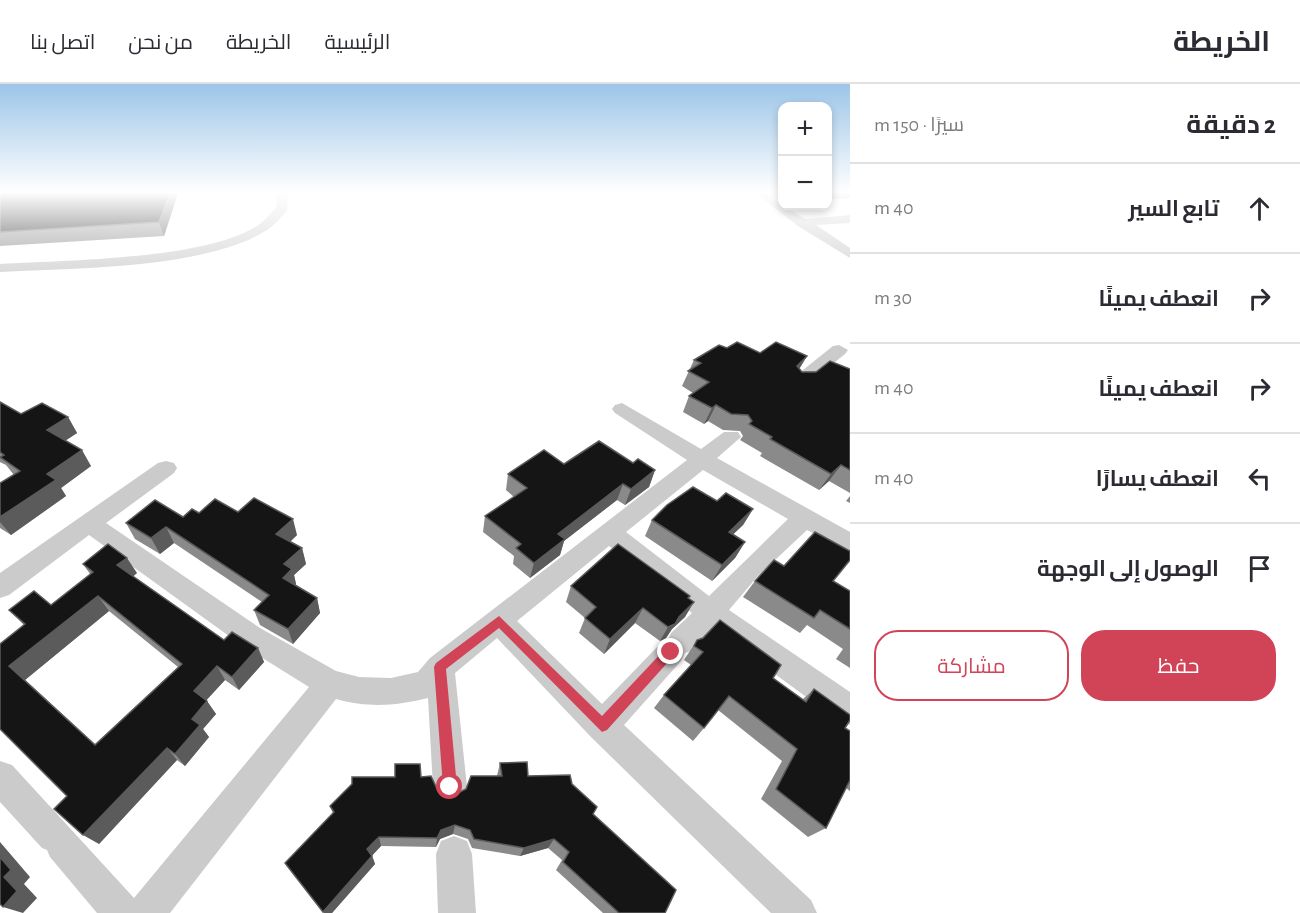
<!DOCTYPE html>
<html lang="ar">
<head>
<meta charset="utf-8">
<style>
  body { margin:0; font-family:"Alegreya Sans",Cairo,sans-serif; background:#f2f2f3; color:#2b2b33; direction:rtl }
  .controls { position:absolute; right:18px; top:18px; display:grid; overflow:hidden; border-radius:12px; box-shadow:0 3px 9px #0003 }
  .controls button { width:54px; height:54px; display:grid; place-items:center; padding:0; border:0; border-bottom:2px solid #e1e1e2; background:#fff; color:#2b2b33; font:30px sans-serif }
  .stop { position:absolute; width:18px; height:18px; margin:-14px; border:4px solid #d14458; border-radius:50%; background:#fff }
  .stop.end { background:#d14458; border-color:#fff; box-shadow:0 2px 6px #0008 }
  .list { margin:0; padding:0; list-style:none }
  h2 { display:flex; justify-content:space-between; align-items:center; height:78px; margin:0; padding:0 24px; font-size:26px }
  h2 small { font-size:20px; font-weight:400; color:#7c7c81 }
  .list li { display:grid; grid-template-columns:39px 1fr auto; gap:18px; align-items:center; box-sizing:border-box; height:90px; padding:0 24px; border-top:2px solid #e1e1e2 }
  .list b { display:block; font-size:22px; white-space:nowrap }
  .list em { font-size:20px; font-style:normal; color:#7c7c81 }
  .actions { display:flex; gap:12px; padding:18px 24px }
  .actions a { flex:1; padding:14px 0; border:2px solid #d14458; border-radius:24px; text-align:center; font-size:21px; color:#d14458 }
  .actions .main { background:#d14458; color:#fff }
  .icon { flex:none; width:33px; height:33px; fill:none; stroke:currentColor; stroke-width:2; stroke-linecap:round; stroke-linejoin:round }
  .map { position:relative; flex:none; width:850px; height:829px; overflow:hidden; direction:ltr }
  header { display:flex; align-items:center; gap:36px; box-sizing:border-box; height:84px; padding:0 30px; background:#fff; border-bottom:2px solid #e1e1e2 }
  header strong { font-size:28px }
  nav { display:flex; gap:33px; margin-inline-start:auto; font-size:21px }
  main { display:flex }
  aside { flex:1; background:#fff }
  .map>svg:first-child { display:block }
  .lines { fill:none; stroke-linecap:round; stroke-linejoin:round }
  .minor { fill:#cbcbcb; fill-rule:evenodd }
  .wall { fill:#8a8a8a; fill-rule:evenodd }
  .shaded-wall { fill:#5b5b5b }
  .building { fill:#151515; stroke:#5b5b5b; stroke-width:1.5; fill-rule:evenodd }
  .route { fill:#d14458 }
</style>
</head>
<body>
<header>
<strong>الخريطة</strong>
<nav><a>الرئيسية</a><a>الخريطة</a><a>من نحن</a><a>اتصل بنا</a></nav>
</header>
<main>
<aside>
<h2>2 دقيقة<small>سيرًا · 150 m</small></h2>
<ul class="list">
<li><svg class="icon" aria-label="ahead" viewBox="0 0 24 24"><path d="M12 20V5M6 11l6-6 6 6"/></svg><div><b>تابع السير</b></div><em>40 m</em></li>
<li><svg class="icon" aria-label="right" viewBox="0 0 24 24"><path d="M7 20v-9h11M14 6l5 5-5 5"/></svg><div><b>انعطف يمينًا</b></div><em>30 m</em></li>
<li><svg class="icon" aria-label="right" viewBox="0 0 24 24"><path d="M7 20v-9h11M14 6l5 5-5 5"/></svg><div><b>انعطف يمينًا</b></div><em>40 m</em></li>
<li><svg class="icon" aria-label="left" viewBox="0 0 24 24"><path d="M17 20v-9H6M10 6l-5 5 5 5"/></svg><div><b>انعطف يسارًا</b></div><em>40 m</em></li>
<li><svg class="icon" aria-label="arrive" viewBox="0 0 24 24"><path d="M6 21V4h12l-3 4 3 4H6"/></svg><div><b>الوصول إلى الوجهة</b></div></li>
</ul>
<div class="actions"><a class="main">حفظ</a><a>مشاركة</a></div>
</aside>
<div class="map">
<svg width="850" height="829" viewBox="0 0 850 829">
  <rect width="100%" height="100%" fill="#fff"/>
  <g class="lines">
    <g class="minor">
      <path d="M276,109H288L287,127C281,133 275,141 267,146C207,185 73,184 0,188V180C63,176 212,176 261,139C266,135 272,128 277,123Z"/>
      <polygon points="755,109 768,109 782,122 806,135 850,131 850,139 816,141 850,164 850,174 798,142"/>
      <polygon points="839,261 848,266 845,270 805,302 793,302 790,298 793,294 833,262"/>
      <path d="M622,319L701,365L724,348H738L741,353L717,374L850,448V468L807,446L757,493L729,526L850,608V641L839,637L712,544L691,567L685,569L681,577L624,641L811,816L817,829H771L591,653L497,554L455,589L467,703L462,715L450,720L438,715L433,703L428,614C395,622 369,624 336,615L170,829H97L50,773L47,766L42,764L0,718V677L12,681L134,814L309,603L240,560L89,451L9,511L0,514V489L158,379L166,377L174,379L177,384L174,389L106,439L260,544L336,587L359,593L391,594L418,588L430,574L687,376L615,329L612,325L615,321ZM703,386L788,435L709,512L626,448ZM609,462L692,529L671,549L668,556L661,559L602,620L517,537Z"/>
      <polygon points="454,752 467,757 472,770 476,829 438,829 436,770 441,757"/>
    </g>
  </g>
  <g class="wall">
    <polygon points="0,109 178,109 164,152 0,162"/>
    <polygon points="828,109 850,109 850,114 828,115"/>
    <polygon points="727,264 760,269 807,272 799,285 802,288 850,285 850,409 829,397 819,406 760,372 762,369 740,356 743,352 740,347 723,346 708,337 704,340 683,328 689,312 693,309 682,302 694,276"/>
    <polygon points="0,318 21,330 68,333 77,349 65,357 91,382 61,404 66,412 11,451 0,444 0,399 14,391 6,381 0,378"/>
    <polygon points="633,379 655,386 649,403 625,421 617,416 564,457 560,471 530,494 513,480 514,472 483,448 485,432 514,413 506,406 508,390"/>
    <polygon points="850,412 850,419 846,417"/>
    <polygon points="717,417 753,425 743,441 733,450 745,458 735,474 712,497 645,452 652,436"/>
    <polygon points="238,428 297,451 290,458 302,464 306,480 294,491 296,500 296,501 317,514 320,529 293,560 260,541 254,526 262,518 174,459 160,470 135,455 126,439 183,433 199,429"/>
    <path d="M83,480L137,489L133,492L224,556L258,564L264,578L239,606L225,596L206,616L216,630L203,645L209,653L185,682L177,676L99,760L67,712L0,645L24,541L9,526L51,521L90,490ZM109,527L178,583L95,660L25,596Z"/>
    <polygon points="784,482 833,497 850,507 850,584 836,575 843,565 807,541 800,549 743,513 755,497"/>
    <polygon points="571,502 690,512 689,514 685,533 672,545 666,554 660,557 635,539 604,570 579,549 585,534 566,518"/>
    <polygon points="697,556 773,594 803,615 814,605 845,644 850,647 850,707 846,704 826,744 808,753 761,715 782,677 718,626 704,644 693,657 654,624 664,611 691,581 684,576"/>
    <polygon points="500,679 528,692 572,700 665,829 603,829 556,786 562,776 548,764 520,772 472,764 468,755 453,750 440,755 436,763 381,762 372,771 375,780 332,829 324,829 333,729 330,722 421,693 438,707 452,712 497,692"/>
  </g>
  <g class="shaded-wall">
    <polygon points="170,109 178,109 164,152 159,138"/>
    <polygon points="807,272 798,287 797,282"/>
    <polygon points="716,321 708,337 704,340 712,324"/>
    <polygon points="68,333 77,349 57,362 47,346"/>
    <polygon points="82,366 91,382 61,404 66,412 11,451 0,438 0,433 47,390"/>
    <polygon points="841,381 829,397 819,406 831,390"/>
    <polygon points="655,386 649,403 625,421 631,405"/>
    <polygon points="623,400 617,416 564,457 560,471 530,494 534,479 558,450"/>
    <polygon points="753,425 743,441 719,464 729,448"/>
    <polygon points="293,435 297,451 281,466 276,450"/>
    <polygon points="166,443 174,459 160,470 151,454"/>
    <polygon points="745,458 735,474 712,497 722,481"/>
    <polygon points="302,464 306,480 294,491 296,500 288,509 283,494 284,480"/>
    <polygon points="127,474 137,489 128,497 117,481"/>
    <polygon points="98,512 109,527 25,596 109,673 9,582"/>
    <polygon points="317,514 320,529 293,560 288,545"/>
    <polygon points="694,518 685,533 672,545 666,554 660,557 668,543"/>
    <polygon points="643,524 635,539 604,570 610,555"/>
    <polygon points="258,564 264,578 239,606 232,593"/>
    <polygon points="217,582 225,596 203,620 194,607"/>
    <polygon points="207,617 216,630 203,645 209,653 185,682 175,670 192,635"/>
    <polygon points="167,664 177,676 99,760 83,751"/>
    <polygon points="455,741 453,750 440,755 436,763 437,754 441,746"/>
    <polygon points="379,753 381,762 370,774 367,765"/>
    <polygon points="554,755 548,764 520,772 524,764"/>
    <polygon points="0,758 30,793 24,800 37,814 23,829 3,823 4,793 0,773"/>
    <polygon points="372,772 375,780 332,829 324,829 323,828"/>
  </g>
  <g class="building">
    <polygon points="0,109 170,109 159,138 0,148"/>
    <polygon points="737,258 760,269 776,258 807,272 797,282 802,288 816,288 830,277 850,285 850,386 841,381 831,390 770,355 772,353 749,340 752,337 748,331 731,330 716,321 712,324 689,312 709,298 688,287 701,279 694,276 719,261 727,264"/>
    <polygon points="0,318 21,330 42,319 68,333 47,346 82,366 47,390 56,396 0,433 0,399 20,387 0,373 4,371 0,368"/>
    <polygon points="599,357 633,379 638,375 655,386 631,405 623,400 558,450 565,455 534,479 516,464 521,460 485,432 527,404 508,390 544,366 564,380"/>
    <polygon points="693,403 717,417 726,409 753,425 729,448 745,458 722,481 652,436 667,421"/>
    <polygon points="254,414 293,435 276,450 302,464 284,480 292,485 283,494 317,514 288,545 254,526 269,511 166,443 151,454 126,439 155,416 183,433 192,425 199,429 215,415 238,428"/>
    <polygon points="815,448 850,467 850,476 833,497 850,507 850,545 820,526 814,534 755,497 774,476 784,482"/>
    <path d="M108,460L127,474L117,481L224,556L232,548L258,564L232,593L217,582L194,607L207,617L192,635L200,641L175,670L167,664L83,751L54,725L67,712L0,645V560L25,540L9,526L34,507L51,521L93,488L83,480ZM98,512L182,580L95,661L9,582Z"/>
    <polygon points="618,460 690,512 688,514 694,518 679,533 675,540 668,543 643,524 610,555 585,534 596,523 571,502"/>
    <polygon points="720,536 781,581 773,594 806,618 814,605 850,631 850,636 845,644 850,647 850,696 826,744 776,705 797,665 729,612 704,644 664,611 703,568 694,562 697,556 703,554"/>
    <polygon points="527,678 528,692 570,691 572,700 597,723 593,730 676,806 665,829 619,829 563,778 569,768 554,755 524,764 474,755 470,746 455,741 441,746 437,754 379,753 367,765 372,772 323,828 285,779 334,728 330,722 352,700 352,693 395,693 395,680 420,680 421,693 431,692 438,707 452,712 466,705 471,692 502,692 500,679"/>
    <polygon points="0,773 11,786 4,793 17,807 3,823 0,820"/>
  </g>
  <linearGradient id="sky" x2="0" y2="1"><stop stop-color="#9cc5e8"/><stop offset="0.48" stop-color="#fff"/><stop offset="1" stop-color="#fff" stop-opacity="0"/></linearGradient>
  <rect width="850" height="225" fill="url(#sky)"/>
  <polygon class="route" points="499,532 602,632 666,564 675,564 677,568 607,646 602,648 499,544 446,585 457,703 455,708 450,710 445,708 443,703 434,583 436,579"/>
</svg>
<div class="controls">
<button>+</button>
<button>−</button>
</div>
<div class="stop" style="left:450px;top:703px"></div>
<div class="stop end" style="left:671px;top:568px"></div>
</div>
</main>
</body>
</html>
